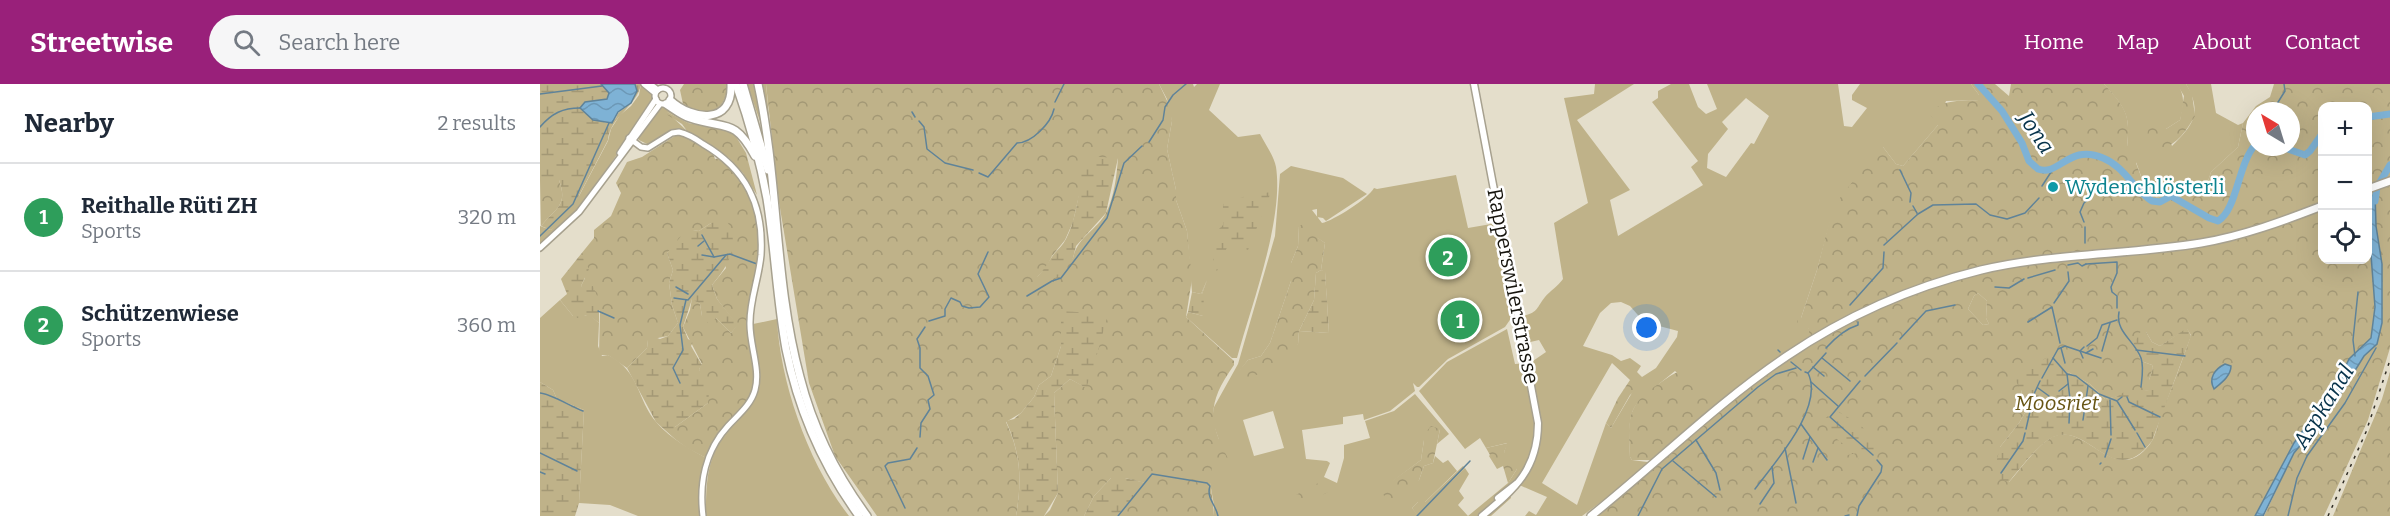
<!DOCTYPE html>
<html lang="en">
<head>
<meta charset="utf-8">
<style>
  body { margin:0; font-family:Bitter,serif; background:#f6f6f7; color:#1f2937 }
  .controls { position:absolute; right:18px; top:18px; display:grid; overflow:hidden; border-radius:12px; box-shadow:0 6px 24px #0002 }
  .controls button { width:54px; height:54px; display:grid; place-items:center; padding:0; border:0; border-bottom:2px solid #e0e1e3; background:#fff; color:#1f2937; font:30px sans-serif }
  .compass { position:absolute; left:1706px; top:18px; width:54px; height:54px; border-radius:50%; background:#fff; box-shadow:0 6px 24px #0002; rotate:322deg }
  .you { position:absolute; left:1107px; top:244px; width:21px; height:21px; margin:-15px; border:4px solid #fff; border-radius:50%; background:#1a73e8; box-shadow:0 0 0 9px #1a73e833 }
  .badge { display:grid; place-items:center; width:39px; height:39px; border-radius:50%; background:#99207a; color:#fff; font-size:20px; font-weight:700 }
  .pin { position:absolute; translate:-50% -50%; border:3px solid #fff; box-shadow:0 2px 6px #0006 }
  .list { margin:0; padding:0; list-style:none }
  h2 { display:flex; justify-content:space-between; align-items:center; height:78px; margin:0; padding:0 24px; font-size:26px }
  h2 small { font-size:20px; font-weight:400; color:#747a83 }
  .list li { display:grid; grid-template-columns:39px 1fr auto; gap:18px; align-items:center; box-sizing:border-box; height:108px; padding:0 24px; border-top:2px solid #e0e1e3 }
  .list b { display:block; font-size:22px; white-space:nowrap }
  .list p { margin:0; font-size:20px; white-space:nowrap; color:#747a83 }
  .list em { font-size:20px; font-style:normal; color:#747a83 }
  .icon { flex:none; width:33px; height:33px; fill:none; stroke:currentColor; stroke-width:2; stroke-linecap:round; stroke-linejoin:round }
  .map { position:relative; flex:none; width:1850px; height:432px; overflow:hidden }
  header { display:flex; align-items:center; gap:36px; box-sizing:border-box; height:84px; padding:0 30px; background:#99207a; color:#fff }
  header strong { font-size:28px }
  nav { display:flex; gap:33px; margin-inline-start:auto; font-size:21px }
  .search { width:420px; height:54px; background:#f6f6f7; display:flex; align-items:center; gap:15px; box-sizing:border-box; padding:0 21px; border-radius:33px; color:#747a83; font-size:22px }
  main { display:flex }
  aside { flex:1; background:#fff }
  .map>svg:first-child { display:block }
  .green { fill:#bfb289; fill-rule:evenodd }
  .forest { fill:url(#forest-crowns); fill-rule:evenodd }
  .wetland { fill:url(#wetland-marsh) }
  .water { fill:url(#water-waves); stroke:#5f8399; stroke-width:1.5 }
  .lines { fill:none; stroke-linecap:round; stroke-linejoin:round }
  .stream { stroke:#5f8399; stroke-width:1.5 }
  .river { stroke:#7eb2d5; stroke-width:7 }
  .secondary-casing { stroke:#a7a18f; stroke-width:8 }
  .primary-casing { stroke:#a7a18f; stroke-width:9 }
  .highway-casing { stroke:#a7a18f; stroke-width:10 }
  .secondary { stroke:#fff; stroke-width:5 }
  .primary { stroke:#fff; stroke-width:6 }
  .highway { stroke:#fff; stroke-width:7 }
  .rail { stroke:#302d25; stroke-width:1.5; stroke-dasharray:3 6; stroke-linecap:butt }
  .culture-dot { fill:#0f9aa8; stroke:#fff; stroke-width:2 }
  .labels { text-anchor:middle; stroke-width:5; stroke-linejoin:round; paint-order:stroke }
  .culture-label { font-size:21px; fill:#0d838f; stroke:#fff; text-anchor:start }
  .street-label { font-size:21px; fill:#16140d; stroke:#fff }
  .park-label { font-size:21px; font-style:italic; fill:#675514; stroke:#fff }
  .water-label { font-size:22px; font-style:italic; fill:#06324a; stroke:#fff }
</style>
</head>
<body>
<header>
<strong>Streetwise</strong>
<div class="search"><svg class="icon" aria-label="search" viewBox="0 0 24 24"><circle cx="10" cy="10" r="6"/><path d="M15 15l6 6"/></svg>Search here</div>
<nav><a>Home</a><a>Map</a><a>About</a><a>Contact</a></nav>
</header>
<main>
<aside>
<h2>Nearby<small>2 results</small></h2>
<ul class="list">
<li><span class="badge" style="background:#2e9e5b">1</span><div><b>Reithalle Rüti ZH</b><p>Sports</p></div><em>320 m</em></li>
<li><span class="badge" style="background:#2e9e5b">2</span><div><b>Schützenwiese</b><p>Sports</p></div><em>360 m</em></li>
</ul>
</aside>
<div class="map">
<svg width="1850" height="432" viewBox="0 0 1850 432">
  <defs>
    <pattern id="forest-crowns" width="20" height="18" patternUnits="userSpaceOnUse" patternTransform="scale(1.5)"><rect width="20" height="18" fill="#bfb289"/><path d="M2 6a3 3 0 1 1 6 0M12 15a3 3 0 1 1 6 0" fill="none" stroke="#a39875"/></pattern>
    <pattern id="wetland-marsh" width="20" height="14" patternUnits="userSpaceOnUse" patternTransform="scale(1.5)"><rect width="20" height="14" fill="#bfb289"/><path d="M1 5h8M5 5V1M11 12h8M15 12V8" fill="none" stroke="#a39875"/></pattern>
    <pattern id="water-waves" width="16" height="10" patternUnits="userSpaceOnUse" patternTransform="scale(1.5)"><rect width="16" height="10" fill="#7eb2d5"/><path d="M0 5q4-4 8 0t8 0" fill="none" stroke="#6c98b6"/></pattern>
  </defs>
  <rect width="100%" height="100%" fill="#e4decb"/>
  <g class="green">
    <polygon points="101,0 112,9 114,15 43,121 0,161 0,142 11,146 39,112 68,57 71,45 80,31 91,22 99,11"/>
    <polygon points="207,0 226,0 231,54 223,46"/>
    <path d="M619,0H653L654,3L657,0H680L669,26L698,53L720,50C725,60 734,72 736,83C744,136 711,222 697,274H692L646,233L648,228L663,232L662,210L667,196L661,210L652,208L647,147L636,116V106L627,65L632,37L627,15Z"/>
    <path d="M1055,0H1094L1037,36L1090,106L1070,116L1078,152L1163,101L1151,83L1158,77L1112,18L1118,14V7L1131,0H1149L1158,23L1166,30L1177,25L1167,0H1298L1304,42L1312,43L1327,24L1312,16V11L1320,0H1431L1439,11V16L1406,17L1398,41L1363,82L1356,80L1343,63L1294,123L1277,186L1261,234L1269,245V258L1178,325L1135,287C1093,322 1087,315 1090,373L1092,376L1114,379L1042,432H985L989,427L996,431L1007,413L977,400L970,409L971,414L951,432H673L674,421L669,393L679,356L672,336L674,323L698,280L735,152L740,90L751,82L803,94L827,110L786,137L783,134L777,133V125L772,126L782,139C793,137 829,114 834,104L837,105L916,91L928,144L957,139L974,230L965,243L908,275L879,303H877L873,299L875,307L850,327L824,336L823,330L803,333V340L762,346L766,375L787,377L790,379L784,393L797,399L804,374V361L830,354L825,337L854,327L875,310L909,350L897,360L900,345L884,356L881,376L853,397L869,400L879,396L884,382L893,379L895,372L903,379L908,376L917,387L885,418H878L872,424L878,431L925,384L929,390L919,407L924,414L918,421L928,432L968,399L977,385L964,368L967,359L946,364L940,354L925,365L879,307L907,278L967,245L975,280L990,279L1006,268L999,256L986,259L983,232C999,228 996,224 1005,213C1010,207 1018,202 1023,195L1014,139L1048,119L1024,14L1054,10ZM1206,14L1229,32L1214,60L1211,59L1186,93L1167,84L1168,70L1188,45L1182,38ZM759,142L785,159L781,186L785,188L789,249L759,247L758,260L698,289L708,276L721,272L730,259L751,197V179L758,162ZM1081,218L1090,222L1104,238L1138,247L1137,253L1116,284L1102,293L1097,288L1101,282L1090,274L1081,277L1072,271L1043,262L1060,229L1071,219ZM1072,279L1090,296L1099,297L1071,344L1066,339L1037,421L1002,399ZM733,327L744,364L714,372L703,336Z"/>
    <path d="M1564,0H1638C1645,13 1644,22 1640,36L1626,45L1632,62C1653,41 1663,29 1646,0H1671L1676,29L1698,41L1703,39L1698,63L1671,88L1664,109L1637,110L1629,108L1617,114L1605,103L1596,78L1601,73L1587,63C1591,30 1585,24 1564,0Z"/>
    <polygon points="122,22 127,22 149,36 148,39 127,28 147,47 132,46 109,61 99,56 99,51"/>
    <polygon points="1438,209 1447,217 1446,234 1449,240 1443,241 1428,225 1434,212"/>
    <path d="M20,216L33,232H51L59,239L58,262L62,272L68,271C101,288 96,315 117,339C131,355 150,365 168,375L164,388L163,432H98L70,421L39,419L44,326L17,315L13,306L0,298V234Z"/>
    <path d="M237,235C240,299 269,381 309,432H166C166,402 166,373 187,349C196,337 210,327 216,313C227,291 211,263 213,240Z"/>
  </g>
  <g class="forest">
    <path d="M144,0H186C189,16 178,30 161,28C154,28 148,23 143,20L140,6Z"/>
    <path d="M226,0H619L631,25L632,37L627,65L636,106V116L647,147L652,195L646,233L694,277V281C667,319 668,337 689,376L672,384C667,401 675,415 673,432H577L605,399L585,394H571L554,412L544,432H504L510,426L518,409L514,309L530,295L545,303L521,227V262L511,292L499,301L494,313L481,329L466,338C481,370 482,397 476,432H337L295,372L269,299L239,118ZM578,74C577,90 574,114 566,129C556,147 538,152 533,174L497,193L506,184L512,172L525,156L533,138L542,98Z"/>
    <path d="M1431,0H1455L1469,12L1471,0H1564C1585,23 1591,30 1587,62L1596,64L1602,73L1596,79L1605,103L1617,114L1629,108L1637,110L1664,109L1671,88L1698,63L1703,39L1716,22L1730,13L1734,0H1850V264L1828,336L1784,432H1724L1754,369L1793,322L1824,272L1837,260L1842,239V180L1836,142L1835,109L1828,132L1835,223L1831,254L1809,275L1801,292L1754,359L1715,432H1051L1114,376H1092L1090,373C1088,336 1086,320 1120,299C1129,293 1134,288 1145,286L1178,324L1269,258V245L1257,240V235L1261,234L1277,186L1293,123L1340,62L1343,63L1356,80L1363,82L1398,41L1389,29C1404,15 1419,17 1439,16V11ZM1782,22H1828V176H1782ZM1715,27H1751V63H1715ZM1438,209L1447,217L1446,234L1449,240L1443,241L1428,225L1434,212ZM1647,245L1651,251C1642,278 1632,304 1621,330C1618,339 1616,352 1610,360C1576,405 1548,340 1515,352C1500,357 1480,386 1469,398L1460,363L1479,339L1486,327L1481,306L1528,288L1550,300L1565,315L1609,306V296L1613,284L1612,281L1601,277L1596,265L1606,248L1612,258L1620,262Z"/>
    <path d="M1637,0H1646L1652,10L1655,32C1646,47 1638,60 1621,65L1607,53L1608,44L1612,34L1626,45L1640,36L1644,12Z"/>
    <polygon points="127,28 148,39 186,46 195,51 206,69 217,111 203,89 189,74 147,47 142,40 126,30"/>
    <polygon points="138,50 172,67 175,75 183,74 196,87 214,117 221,167 210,231 216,293 214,309 184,346 168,375 147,364 135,355 135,343 168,319 159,285 162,280 143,243 150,226 152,214 160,220 162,232 176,234 191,249 197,241 177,215 172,201 186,184 171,139 159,147 152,146 127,169 133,186 129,199 132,221 138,239 128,252 108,256 107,264 87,284 68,271 59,271 60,227 41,202 45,194 41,170 54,154 54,146 71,132 81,109 76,99 87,78 102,73"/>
    <path d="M0,96H19C28,121 17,123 1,142Z"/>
    <polygon points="770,137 778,142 778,154 785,159 781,186 776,189 774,216 759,247 758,260 745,279 709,294 703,293 697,289 708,276 721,272 730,259 751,197 751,179 758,162 759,142"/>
    <polygon points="1850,288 1850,432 1793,432 1842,315"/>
    <polygon points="1090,296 1099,296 1100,303 1090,311 1071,344 1066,339 1078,314"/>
    <polygon points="891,342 900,345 893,379 884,382 879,396 874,401 869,401 865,409 847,417 843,410 852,397 881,376 884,356 882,353"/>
    <polygon points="968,359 964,368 976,375 977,385 968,399 963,382 957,385 949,372 950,371 946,364"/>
    <polygon points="923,382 925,384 878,432 872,424 878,418 885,418"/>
    <polygon points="780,398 788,404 788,408 780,412 779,415 770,414 769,411 763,415 758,415 756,411"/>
  </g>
  <g class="wetland">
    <path d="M0,0H61L69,9L67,16L51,17L40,24L53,36L69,39L76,34C78,26 84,26 90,20C93,17 95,11 97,7L95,0H101C97,23 70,32 68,56L32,125L11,146L1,142C17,123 28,121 19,96H0Z"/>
    <path d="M541,72L578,74L566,129L536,162L533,174L518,193L497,199V193C505,185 508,178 514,170C518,165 523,161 526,155C537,135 542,95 541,72Z"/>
    <polygon points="731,108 708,166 688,161 677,187 671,187 679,145 683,141 683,120 706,112"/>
    <path d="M187,137C201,161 188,182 172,201L177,215L198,241L191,249L176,234L169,240L162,232L160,220L152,215L143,243L148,255L153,258L151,262L162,281L159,285L162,292L170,299L168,319L135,343V355L116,338L87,284L107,264L108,255L112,252L120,255L128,252L138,239L132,221L129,199L133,186L127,169L147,145L159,147L171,139Z"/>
    <path d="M41,170L49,185L41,202L44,204L53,202L59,217V239C52,233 47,229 38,234L33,232L20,216L27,210L21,195Z"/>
    <polygon points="781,186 785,187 789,249 759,247 774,216 776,189"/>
    <polygon points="667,196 662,210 664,211 663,232 648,228 652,208 661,210"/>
    <path d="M521,227L568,230L553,285L546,304L530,295L514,309L518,409L504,432H476C482,397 481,370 466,337L474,335L481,329L494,313L499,301L511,292L521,262Z"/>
    <path d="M1647,244L1651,252L1612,357C1574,407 1551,341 1516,352C1501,356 1479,386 1469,398L1459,395L1454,388L1460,363L1479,339L1486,327L1481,306L1474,294L1514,269L1528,288L1550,300L1565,315L1578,312L1584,308L1609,306V296L1613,284L1612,281L1601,277L1593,261L1601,247L1606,248L1612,258L1620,262Z"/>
    <polygon points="0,298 13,306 17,315 44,326 39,419 35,432 0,432"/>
    <path d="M1295,326L1318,339L1343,363L1319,376L1317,369L1308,371L1309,366C1304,358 1294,357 1293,347L1281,338Z"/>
    <polygon points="571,394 585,394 606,399 577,432 544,432 554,412"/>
  </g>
  <g class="water">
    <polygon points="61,0 95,0 97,7 91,19 78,28 72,39 53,36 40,24 45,18 67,15 69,9"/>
    <polygon points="1835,108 1836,142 1842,180 1842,239 1837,260 1824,272 1793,322 1754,369 1723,432 1715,432 1754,359 1801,292 1809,275 1831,254 1835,223 1828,132 1831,115"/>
    <path d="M1685,280L1691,282C1691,292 1681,299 1674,305C1668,294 1675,285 1685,280Z"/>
  </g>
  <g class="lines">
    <g class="stream">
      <polyline points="0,10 62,2"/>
      <polyline points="515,18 524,0"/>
      <polyline points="1730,27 1735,23 1745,7 1744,0"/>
      <polyline points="372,28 375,33"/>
      <polyline points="1715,36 1715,37"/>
      <polyline points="379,37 384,43 387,65 405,79 433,86"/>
      <path d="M0,43C12,29 23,24 40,24"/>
      <polyline points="609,58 623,36 625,23 633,11 646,0"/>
      <polyline points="1713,62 1710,57 1713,48 1710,46 1715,40"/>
      <polyline points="1360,86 1371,109 1370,118"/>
      <path d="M439,89L448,93L477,59C492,59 511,39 514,25"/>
      <polyline points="1502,102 1513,85"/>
      <polyline points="1373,122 1377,129"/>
      <path d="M1544,138L1540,128L1544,119L1551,113L1550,100L1552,97C1569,101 1578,111 1599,104"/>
      <polyline points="1545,143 1545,159"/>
      <polyline points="162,151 174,173"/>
      <polyline points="0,152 33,120 69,39"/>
      <polyline points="1344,161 1378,130 1393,121 1436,120 1450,131 1467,135 1485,129 1499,114"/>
      <polyline points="158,162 164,157"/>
      <polyline points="162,171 174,173 190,170 217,180"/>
      <polyline points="1546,180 1577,178 1577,189 1571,203 1572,208 1577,212 1577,224"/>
      <polyline points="1528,181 1538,179 1542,182 1546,180"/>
      <polyline points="1488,194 1515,186"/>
      <polyline points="136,203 148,210"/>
      <polyline points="1455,203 1469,204 1484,195"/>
      <polyline points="487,212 512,197 521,194 567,134 584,79 602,62"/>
      <polyline points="134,214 148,216 186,171"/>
      <polyline points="1514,219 1529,197 1528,188"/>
      <polyline points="1310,221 1343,184 1344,168"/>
      <polyline points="58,227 74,234"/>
      <path d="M1579,228C1575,248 1595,257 1601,274C1604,282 1602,294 1601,303"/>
      <polyline points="389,237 405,232 405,225 411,214 420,218 422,222 429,224 440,223 449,213 438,190 448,168"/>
      <polyline points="1488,238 1512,223 1520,259"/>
      <polyline points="1360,255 1386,227 1415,221"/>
      <polyline points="1547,262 1557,254 1562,241 1577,236"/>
      <path d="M1286,264C1295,254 1305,245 1318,241V238"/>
      <polyline points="1521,264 1525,279"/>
      <polyline points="1238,266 1240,268"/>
      <polyline points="1596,266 1645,272"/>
      <polyline points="1562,267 1570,239"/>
      <polyline points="1546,269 1553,265"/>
      <polyline points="1815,272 1813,256 1818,208"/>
      <polyline points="1282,274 1310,297"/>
      <polyline points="1513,274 1527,290 1536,292 1559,310 1577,317 1595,346"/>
      <polyline points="1543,274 1540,267 1544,263"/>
      <polyline points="1251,278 1261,286"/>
      <polyline points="1273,283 1284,292"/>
      <polyline points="1265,288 1268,289 1286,269"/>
      <polyline points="1527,290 1530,315"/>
      <polyline points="1325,292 1357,259"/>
      <polyline points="1502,294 1518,265 1525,262 1561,274"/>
      <polyline points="1320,297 1290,333 1333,371"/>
      <polyline points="1271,298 1298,322"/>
      <polyline points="140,299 133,284 143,266 140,241 146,216"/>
      <polyline points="1498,304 1509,312"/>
      <polyline points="1519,307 1528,300"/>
      <path d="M0,309C9,309 32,323 43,327"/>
      <polyline points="1587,313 1589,318 1620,333"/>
      <polyline points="1570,316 1571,351"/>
      <polyline points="1578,316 1582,313"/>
      <polyline points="1543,336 1548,302"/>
      <polyline points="1529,339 1530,318"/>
      <polyline points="1261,340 1287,376"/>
      <polyline points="1486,345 1494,310 1500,297"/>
      <polyline points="1597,349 1605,363"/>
      <polyline points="380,353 381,339 390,325 388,316 394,311 388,292 380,284 380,264 377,255 385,243"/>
      <polyline points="1156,356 1176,389 1180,406"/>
      <polyline points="1245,364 1256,419"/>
      <polyline points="0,369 37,387"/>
      <polyline points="1565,373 1571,355"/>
      <polyline points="1263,375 1270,353"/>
      <polyline points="1133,377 1176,413"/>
      <polyline points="1273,378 1278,364"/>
      <polyline points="1560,380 1561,379"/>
      <polyline points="0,388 5,390"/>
      <polyline points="1461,389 1483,357 1485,349"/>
      <path d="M1215,405C1234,379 1285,324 1268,289"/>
      <polyline points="1220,420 1234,399 1232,383"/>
      <polyline points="365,424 345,382 348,379 370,375 377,364"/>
      <path d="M578,432L612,390L667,399L670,402C666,414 676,421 678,432"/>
      <polyline points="877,432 930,377"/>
      <polyline points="1098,432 1122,385 1218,303 1236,290 1256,284"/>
      <polyline points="1305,432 1309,431"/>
      <polyline points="1317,432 1319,422 1341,388 1342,382 1337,376"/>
      <polyline points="1748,432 1757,394 1767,372 1805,319 1836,264"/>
    </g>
    <g class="river">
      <path d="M1438,0L1462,27L1482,59L1489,77L1498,85C1519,93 1529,59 1563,74C1585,83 1593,105 1612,117L1620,118L1631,112L1669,134L1678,137C1697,126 1698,80 1715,61"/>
      <polyline points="1828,33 1850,30"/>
      <polyline points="1742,63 1765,71 1770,67 1782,50"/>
      <polyline points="1835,117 1837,103 1850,81"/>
    </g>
    <defs>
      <g id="secondary">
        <polyline points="104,0 115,9"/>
        <polyline points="110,0 118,6"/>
        <circle cx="123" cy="12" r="8"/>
        <path d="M89,54L101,63L108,64L132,49L139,48C148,50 156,55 163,60C206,85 224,121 221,171C219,194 210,215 210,238C209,260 221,285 215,306C211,321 198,331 188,342C165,367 159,400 163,432"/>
        <polyline points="80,69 116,15"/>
        <polyline points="0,164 39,128 120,20"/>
      </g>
      <g id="primary">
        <path d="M934,0L998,339C998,385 975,405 942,432"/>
        <polyline points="958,414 976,400"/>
      </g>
      <g id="highway">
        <path d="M196,0C209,37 220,76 227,115C235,165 237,216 246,265C258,325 283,382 319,432"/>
        <polyline points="203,0 228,86"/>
        <path d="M218,0C239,97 234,198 260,293C273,344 296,390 327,432"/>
        <path d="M130,16C153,37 193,41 191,0"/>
        <path d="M126,20C134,25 141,31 150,34C185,46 194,33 215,72"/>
        <polyline points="1828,105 1850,97"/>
        <path d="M1051,432C1117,379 1177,319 1247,272C1306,232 1372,203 1441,186C1514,169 1588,171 1661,159C1703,152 1743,137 1782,122"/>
      </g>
    </defs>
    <use href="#secondary" class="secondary-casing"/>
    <use href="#primary" class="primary-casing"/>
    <use href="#highway" class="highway-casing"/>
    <use href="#secondary" class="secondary"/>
    <use href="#primary" class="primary"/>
    <use href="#highway" class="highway"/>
    <polyline class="rail" points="1788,432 1826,348 1850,276"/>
  </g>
  <circle class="culture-dot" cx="1513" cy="103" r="6"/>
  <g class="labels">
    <g class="culture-label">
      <text x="1525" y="110">Wydenchlösterli</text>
    </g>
    <g class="street-label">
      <text transform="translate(973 202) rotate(79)" y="7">Rapperswilerstrasse</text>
    </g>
    <g class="park-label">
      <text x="1517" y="326">Moosriet</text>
    </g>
    <g class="water-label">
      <text transform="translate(1497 48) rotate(56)" y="8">Jona</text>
      <text transform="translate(1783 322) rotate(-58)" y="8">Aspkanal</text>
    </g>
  </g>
</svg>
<div class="controls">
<button>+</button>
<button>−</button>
<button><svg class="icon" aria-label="locate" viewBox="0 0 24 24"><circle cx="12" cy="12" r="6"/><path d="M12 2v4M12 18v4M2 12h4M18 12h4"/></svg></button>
</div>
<svg class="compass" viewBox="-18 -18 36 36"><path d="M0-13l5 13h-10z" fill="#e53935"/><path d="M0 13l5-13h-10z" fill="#747a83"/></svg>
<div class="you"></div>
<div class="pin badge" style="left:920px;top:236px;background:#2e9e5b">1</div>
<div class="pin badge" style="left:908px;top:173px;background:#2e9e5b">2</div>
</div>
</main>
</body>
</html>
